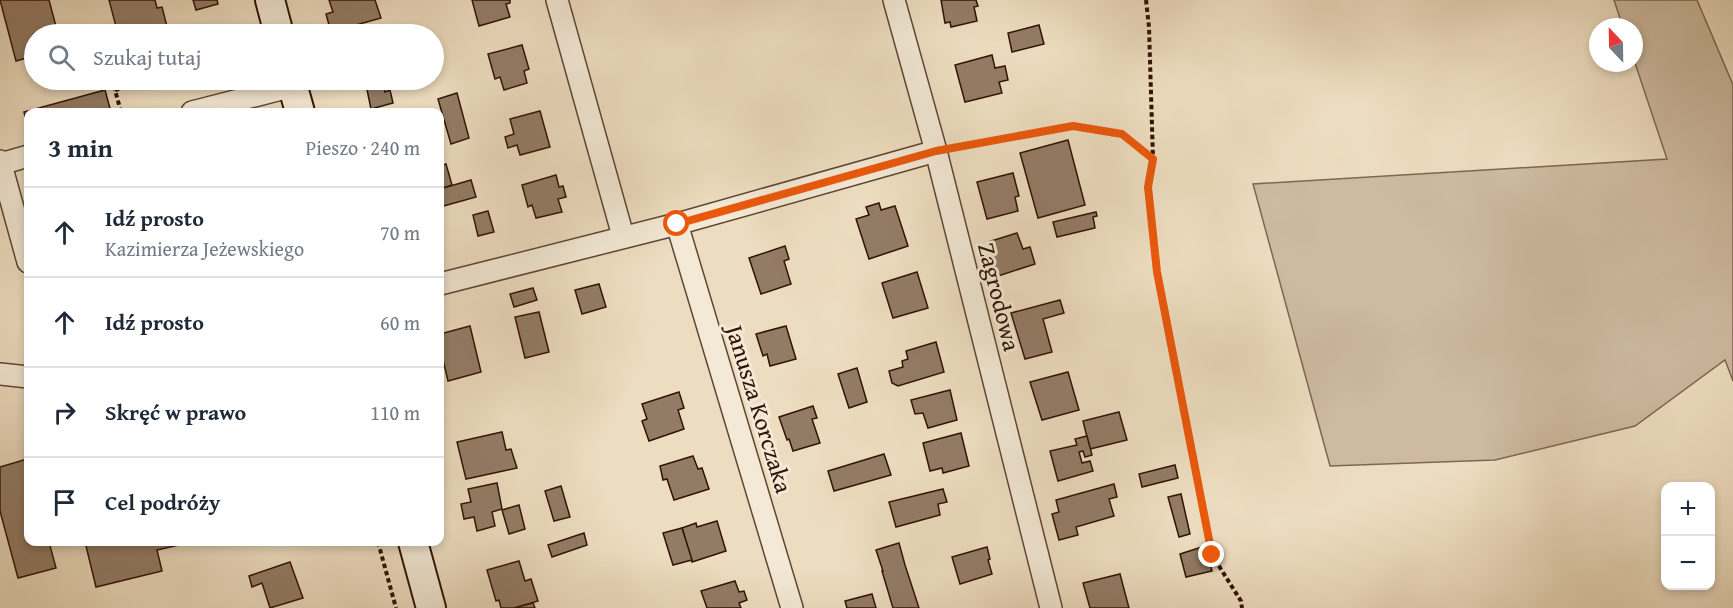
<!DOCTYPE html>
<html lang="pl">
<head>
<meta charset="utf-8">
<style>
  body { margin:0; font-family:"Gentium Book Plus",serif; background:#f2f2f3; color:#1f2937 }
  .controls { position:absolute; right:18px; bottom:18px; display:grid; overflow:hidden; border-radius:12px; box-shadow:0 3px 9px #0003 }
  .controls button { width:54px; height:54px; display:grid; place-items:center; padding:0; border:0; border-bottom:2px solid #e0e1e3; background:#fff; color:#1f2937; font:30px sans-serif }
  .compass { position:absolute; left:1589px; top:18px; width:54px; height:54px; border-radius:50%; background:#fff; box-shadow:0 3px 9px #0003; rotate:338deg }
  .stop { position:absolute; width:18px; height:18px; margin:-14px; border:4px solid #ea580c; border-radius:50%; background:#fff }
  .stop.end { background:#ea580c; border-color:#fff; box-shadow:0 2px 6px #0008 }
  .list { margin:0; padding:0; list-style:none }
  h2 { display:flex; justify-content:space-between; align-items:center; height:78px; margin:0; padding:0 24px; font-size:26px }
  h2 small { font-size:20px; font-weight:400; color:#747a83 }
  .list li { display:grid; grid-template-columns:39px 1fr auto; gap:18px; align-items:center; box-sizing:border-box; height:90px; padding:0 24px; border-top:2px solid #e0e1e3 }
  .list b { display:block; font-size:22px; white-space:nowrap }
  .list p { margin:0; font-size:20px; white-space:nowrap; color:#747a83 }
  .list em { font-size:20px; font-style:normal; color:#747a83 }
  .icon { flex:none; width:33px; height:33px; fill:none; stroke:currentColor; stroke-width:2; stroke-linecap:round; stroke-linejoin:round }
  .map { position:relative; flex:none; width:1733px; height:608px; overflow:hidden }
  .search { position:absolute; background:#fff; box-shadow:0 3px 9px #0003; left:24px; top:24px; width:420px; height:66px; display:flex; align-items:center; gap:15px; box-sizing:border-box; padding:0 21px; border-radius:33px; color:#747a83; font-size:22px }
  .panel { position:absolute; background:#fff; box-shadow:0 3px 9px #0003; left:24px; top:108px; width:420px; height:438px; border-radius:12px }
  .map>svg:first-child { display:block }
  .green { fill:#cdbaa0; stroke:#7f6652; stroke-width:1.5 }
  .building { fill:#937c66; stroke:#311204; stroke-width:1.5 }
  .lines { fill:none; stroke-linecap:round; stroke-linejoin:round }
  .street-casing { stroke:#604533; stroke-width:24 }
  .secondary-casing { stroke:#311204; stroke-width:32 }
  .path { stroke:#311204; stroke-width:4; stroke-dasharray:4.5 3; stroke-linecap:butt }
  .street { stroke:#f3e9d6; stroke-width:21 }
  .secondary { stroke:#f3e9d6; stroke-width:28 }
  .route { stroke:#ea580c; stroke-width:8 }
  .labels { text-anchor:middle; stroke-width:6; stroke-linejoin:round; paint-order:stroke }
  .street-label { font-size:24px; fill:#311204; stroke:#f3e9d6 }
</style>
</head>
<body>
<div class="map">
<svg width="1733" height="608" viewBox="0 0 1733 608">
  <rect width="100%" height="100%" fill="#edddc0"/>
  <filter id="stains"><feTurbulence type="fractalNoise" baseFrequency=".00333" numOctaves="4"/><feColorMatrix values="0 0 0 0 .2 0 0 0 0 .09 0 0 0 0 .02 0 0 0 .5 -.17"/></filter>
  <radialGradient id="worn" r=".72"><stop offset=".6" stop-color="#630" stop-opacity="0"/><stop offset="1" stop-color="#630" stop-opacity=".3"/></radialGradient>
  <polygon class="green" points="1614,0 1697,0 1733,85 1733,381 1725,360 1635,426 1495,460 1330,466 1253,184 1667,159 1634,60 1634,27 1623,27"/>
  <g class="building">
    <polygon points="0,0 49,0 58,34 34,34 34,56 16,61"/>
    <polygon points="109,0 155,0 157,8 162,7 169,34 118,34"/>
    <polygon points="193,0 217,0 218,4 196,10"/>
    <polygon points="329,0 375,0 381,18 331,32 326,14 333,12"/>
    <polygon points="472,0 510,0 510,3 506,4 510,17 479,26"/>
    <polygon points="941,0 976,0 978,6 974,7 977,21 951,27 950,22 945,23"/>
    <polygon points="1039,25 1044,44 1012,52 1008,33"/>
    <polygon points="522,45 529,69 524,71 527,83 504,90 500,77 495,79 488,54"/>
    <polygon points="992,55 995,68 1005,66 1008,80 999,82 1002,93 965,102 955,65"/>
    <polygon points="365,80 382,80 385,92 390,90 393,103 371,109"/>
    <polygon points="105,90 111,112 28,112 28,128 24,112"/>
    <polygon points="457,93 469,138 451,144 438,99"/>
    <polygon points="540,111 550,147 520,155 517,145 508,148 505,137 514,134 510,119"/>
    <polygon points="1068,140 1085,205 1038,218 1020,153"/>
    <polygon points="446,164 452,185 440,189 440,166"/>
    <polygon points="1013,173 1019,196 1015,197 1018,211 987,219 977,182"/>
    <polygon points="556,175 559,187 563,186 566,197 558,199 562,212 536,218 532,205 528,207 522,185"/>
    <polygon points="471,180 476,197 440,207 440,189"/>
    <polygon points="879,203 881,210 895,206 908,246 869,259 856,219 869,215 866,207"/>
    <polygon points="488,211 494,232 478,236 473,215"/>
    <polygon points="1096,212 1097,216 1093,217 1095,228 1057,237 1053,222"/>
    <polygon points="1017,233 1023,249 1030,247 1035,264 998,276 988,242"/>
    <polygon points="785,246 789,259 784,261 791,284 761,294 749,258"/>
    <polygon points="917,272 928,308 893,318 882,283"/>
    <polygon points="599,284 606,307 582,314 575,290"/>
    <polygon points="533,288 537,300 514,307 510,294"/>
    <polygon points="1060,300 1064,313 1043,319 1052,352 1025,359 1011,313"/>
    <polygon points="539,312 549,352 525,358 515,317"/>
    <polygon points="470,326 481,372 448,381 440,347 440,334"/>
    <polygon points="786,326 796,359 770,366 767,354 763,356 756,334"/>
    <polygon points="936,342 944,372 898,386 892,383 889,371 903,367 902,361 908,359 906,351"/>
    <polygon points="857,368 867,402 849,408 838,374"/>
    <polygon points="1068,372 1079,410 1042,420 1030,382"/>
    <polygon points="950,390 957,420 928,428 923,413 915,414 911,400"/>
    <polygon points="679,392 684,408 678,410 684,429 649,441 642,421 647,419 642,404"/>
    <polygon points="813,406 817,418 812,419 820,443 793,451 789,439 787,440 779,417"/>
    <polygon points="1119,412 1127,440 1090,449 1083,421"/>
    <polygon points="502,432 506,450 511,449 517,468 466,479 457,442"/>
    <polygon points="961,433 969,466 943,473 942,468 930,471 923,443"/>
    <polygon points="1087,436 1092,455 1085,457 1083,451 1079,452 1082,463 1090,461 1093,471 1058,481 1050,451 1077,445 1075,439"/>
    <polygon points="884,454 891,475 834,491 828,471"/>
    <polygon points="693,456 698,469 702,468 709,489 674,500 667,479 663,480 660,466"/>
    <polygon points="27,459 28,465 28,542 49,542 56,568 18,578 0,511 0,467"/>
    <polygon points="1175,465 1178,478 1142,487 1139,474"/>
    <polygon points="497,483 502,509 492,512 495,526 477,531 474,517 464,519 461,504 471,502 468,489"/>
    <polygon points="1114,484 1117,497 1109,499 1114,516 1076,527 1078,535 1059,540 1052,514 1059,512 1056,500"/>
    <polygon points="561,486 570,517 554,521 545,491"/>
    <polygon points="943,489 947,502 938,504 940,515 896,527 889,502"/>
    <polygon points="1181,494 1190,534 1179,537 1168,497"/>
    <polygon points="519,505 525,529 509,534 502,510"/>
    <polygon points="717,521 726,551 692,562 682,528 696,523 697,527"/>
    <polygon points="682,528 692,560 673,565 663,533"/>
    <polygon points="584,533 587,545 552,557 548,545"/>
    <polygon points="85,542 192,542 157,550 162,571 96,587"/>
    <polygon points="899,543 905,565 919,608 893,608 882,571 883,571 876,550"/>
    <polygon points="1205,546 1212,571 1186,577 1180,554"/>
    <polygon points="987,547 990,559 988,560 992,574 960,584 952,557"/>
    <polygon points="519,561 525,581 531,579 538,601 514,608 501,608 499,600 496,601 487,570"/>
    <polygon points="290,562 303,598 270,608 262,583 252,587 249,576"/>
    <polygon points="1120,574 1129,608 1090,608 1083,583"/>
    <polygon points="735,581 739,592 744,591 747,600 739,603 741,608 707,608 701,591"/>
    <polygon points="872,594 876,608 847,608 845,601"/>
    <polygon points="533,603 535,608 514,608"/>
  </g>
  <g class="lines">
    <defs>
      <g id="street">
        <polyline points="557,0 623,236"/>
        <polyline points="894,0 936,151 1051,608"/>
        <polyline points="192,112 293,86"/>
        <polyline points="0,161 28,262"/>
        <polyline points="1,164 28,156"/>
        <polyline points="677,224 792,608"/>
        <polyline points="440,284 677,224 936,151"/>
        <polyline points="0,374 28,377"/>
      </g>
      <g id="secondary">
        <polyline points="270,0 279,34"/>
        <polyline points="291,80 300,112"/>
        <polyline points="413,542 431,608"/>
      </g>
    </defs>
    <use href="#street" class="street-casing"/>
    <use href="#secondary" class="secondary-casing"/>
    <g class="path">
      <polyline points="1146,0 1149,27 1153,159"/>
      <polyline points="121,112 115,90 157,80"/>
      <polyline points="957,147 1073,126 1122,134 1153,159 1148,187 1157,272 1212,555 1241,601 1242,608"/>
      <polyline points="378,542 396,608"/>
    </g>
    <use href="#street" class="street"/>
    <use href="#secondary" class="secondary"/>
  </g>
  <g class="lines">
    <polyline class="route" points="677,224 936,151 1073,126 1122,134 1153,159 1148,187 1157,272 1212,555"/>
  </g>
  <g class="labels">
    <g class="street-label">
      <text transform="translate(999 297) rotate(76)" y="8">Zagrodowa</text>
      <text transform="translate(759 409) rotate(73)" y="8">Janusza Korczaka</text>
    </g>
  </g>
  <rect width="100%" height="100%" filter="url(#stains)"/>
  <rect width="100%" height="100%" fill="url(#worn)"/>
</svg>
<div class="controls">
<button>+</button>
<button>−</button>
</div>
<svg class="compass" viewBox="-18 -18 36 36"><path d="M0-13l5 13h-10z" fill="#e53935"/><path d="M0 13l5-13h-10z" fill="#747a83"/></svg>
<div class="stop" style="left:677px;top:224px"></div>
<div class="stop end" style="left:1212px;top:555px"></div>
<div class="search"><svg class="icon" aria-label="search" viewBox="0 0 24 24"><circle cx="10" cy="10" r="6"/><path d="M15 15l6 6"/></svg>Szukaj tutaj</div>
<section class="panel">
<h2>3 min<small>Pieszo · 240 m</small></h2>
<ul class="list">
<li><svg class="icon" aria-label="ahead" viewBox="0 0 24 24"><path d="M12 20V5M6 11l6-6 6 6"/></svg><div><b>Idź prosto</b><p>Kazimierza Jeżewskiego</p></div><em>70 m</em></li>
<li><svg class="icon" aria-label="ahead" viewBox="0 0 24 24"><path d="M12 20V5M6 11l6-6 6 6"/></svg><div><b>Idź prosto</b></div><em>60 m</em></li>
<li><svg class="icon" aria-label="right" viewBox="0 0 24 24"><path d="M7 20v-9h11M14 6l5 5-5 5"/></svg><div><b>Skręć w prawo</b></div><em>110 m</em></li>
<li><svg class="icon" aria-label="arrive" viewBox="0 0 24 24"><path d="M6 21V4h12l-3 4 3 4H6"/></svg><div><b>Cel podróży</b></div></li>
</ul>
</section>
</div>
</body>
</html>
